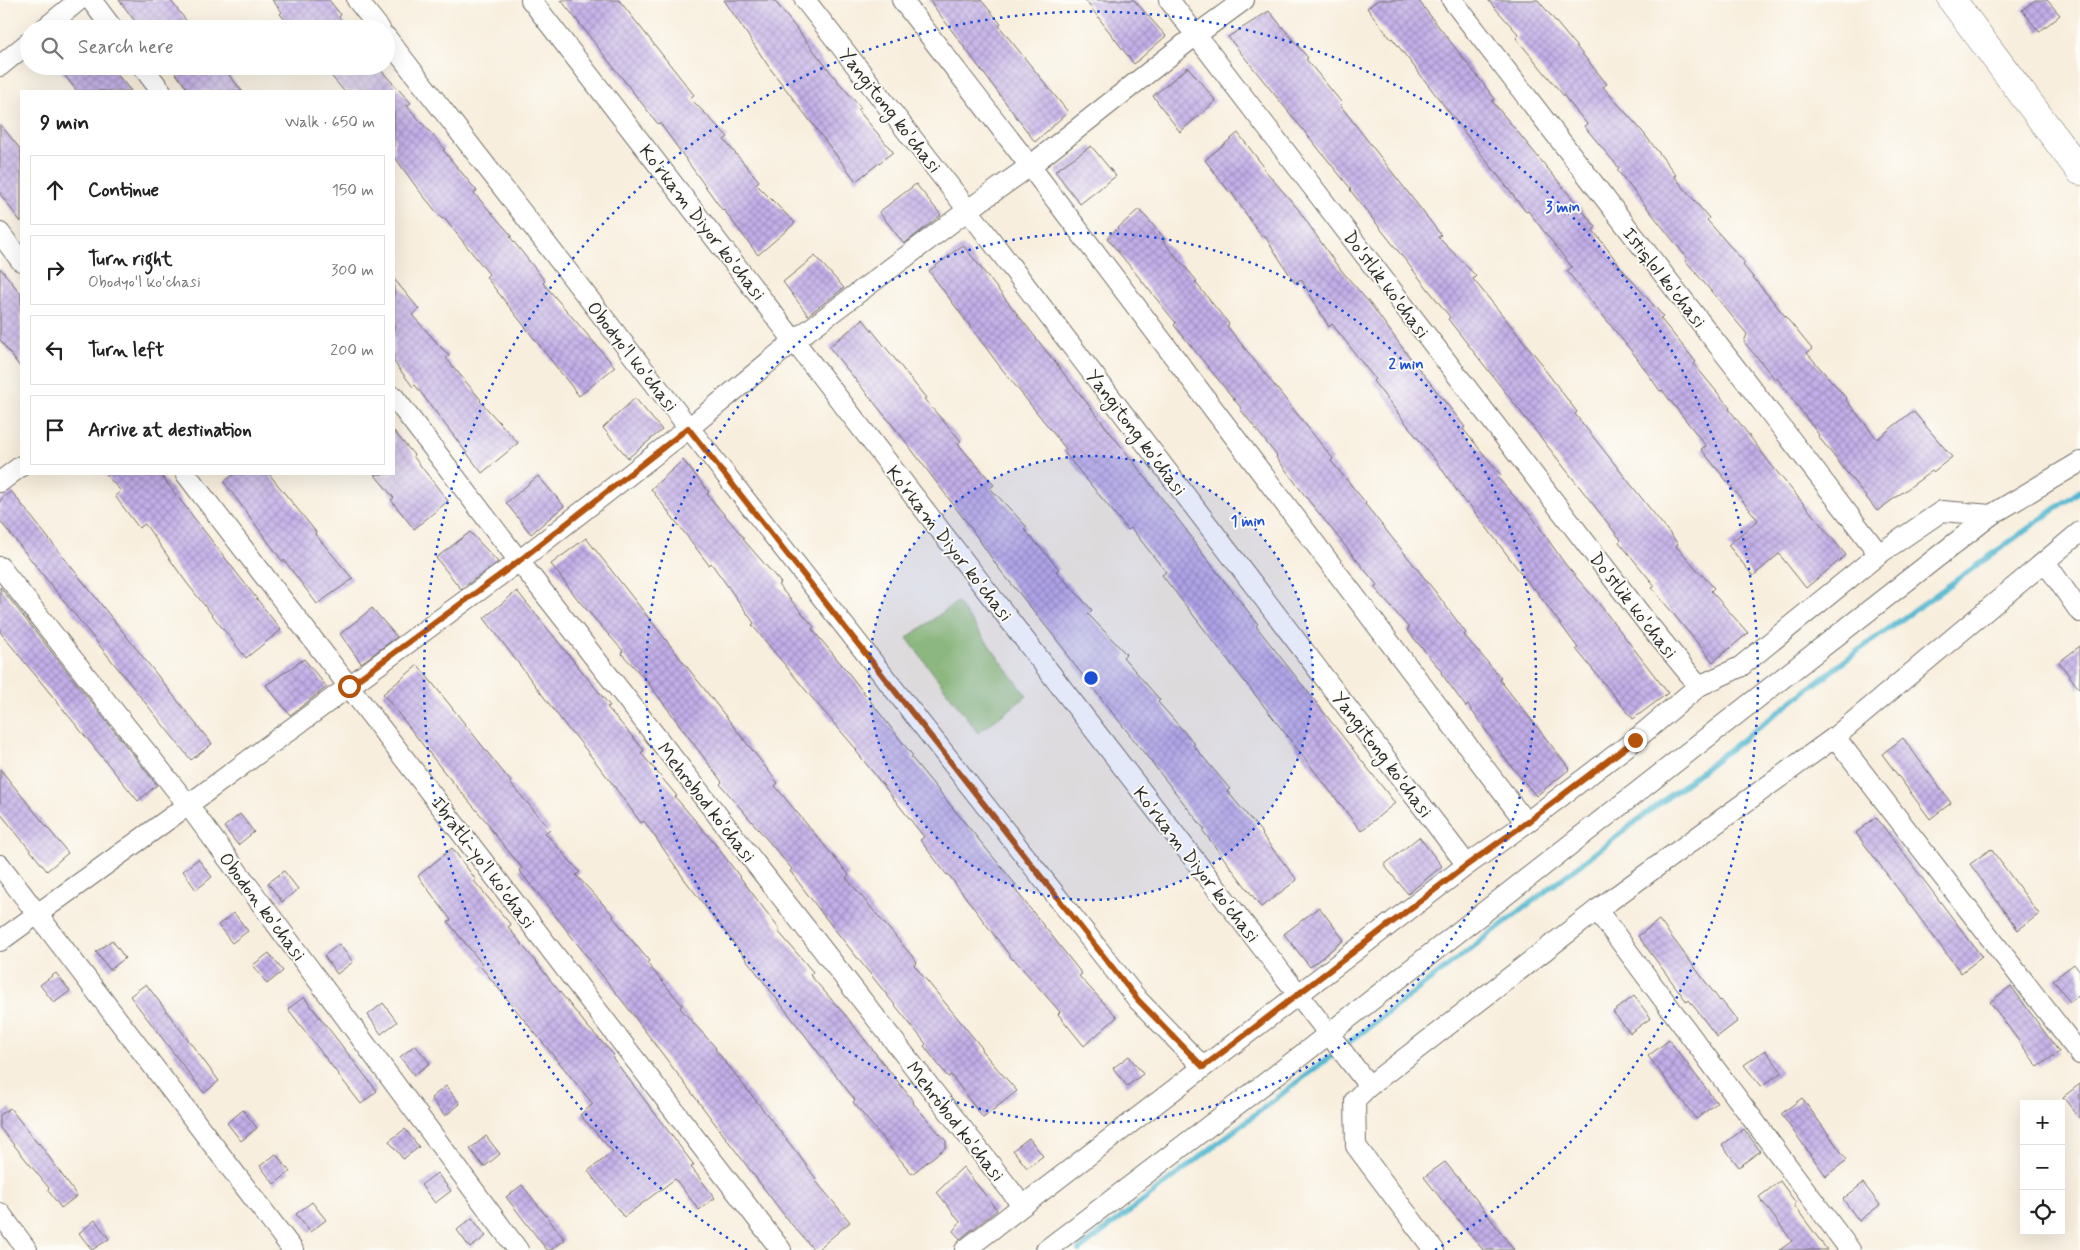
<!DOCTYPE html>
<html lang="en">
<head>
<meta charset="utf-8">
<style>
  body { margin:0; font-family:Mynerve,sans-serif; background:#f6f6f6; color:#222 }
  .controls { position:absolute; right:15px; bottom:15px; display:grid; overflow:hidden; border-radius:0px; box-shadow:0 5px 20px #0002 }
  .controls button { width:45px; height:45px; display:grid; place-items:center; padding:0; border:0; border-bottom:1px solid #e0e0e0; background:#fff; color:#222; font:25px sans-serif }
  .stop { position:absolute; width:15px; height:15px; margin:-11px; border:4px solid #b45309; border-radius:50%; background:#fff }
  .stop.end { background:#b45309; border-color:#fff; box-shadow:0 1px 5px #0008 }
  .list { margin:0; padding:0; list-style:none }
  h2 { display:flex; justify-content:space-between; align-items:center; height:65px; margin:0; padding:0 20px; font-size:21px }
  h2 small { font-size:16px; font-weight:400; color:#767676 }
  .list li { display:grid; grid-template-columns:32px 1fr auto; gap:15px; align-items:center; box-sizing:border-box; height:70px; margin:0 10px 10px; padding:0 10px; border:1px solid #e0e0e0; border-radius:0px }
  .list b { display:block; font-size:19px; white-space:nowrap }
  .list p { margin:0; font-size:16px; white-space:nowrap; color:#767676 }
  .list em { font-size:16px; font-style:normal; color:#767676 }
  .icon { flex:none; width:28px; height:28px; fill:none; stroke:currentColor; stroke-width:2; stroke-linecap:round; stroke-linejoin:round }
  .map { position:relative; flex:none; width:2080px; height:1250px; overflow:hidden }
  .search { position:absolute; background:#fff; box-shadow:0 5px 20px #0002; left:20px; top:20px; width:375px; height:55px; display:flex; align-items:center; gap:12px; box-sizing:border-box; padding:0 18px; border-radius:28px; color:#767676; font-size:19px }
  .panel { position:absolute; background:#fff; box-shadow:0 5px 20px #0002; left:20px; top:90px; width:375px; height:385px; border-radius:0px }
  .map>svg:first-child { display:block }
  .green { fill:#9dc774; stroke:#647950 }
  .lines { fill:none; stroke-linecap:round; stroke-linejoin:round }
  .stream { stroke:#52b7d0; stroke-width:5.5 }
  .building { fill:url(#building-cross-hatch) }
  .street-casing { stroke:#736f69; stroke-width:22 }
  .secondary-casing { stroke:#736f69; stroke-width:29 }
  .street { stroke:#fff; stroke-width:20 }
  .secondary { stroke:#fff; stroke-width:28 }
  .route { stroke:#b45309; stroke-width:6 }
  .ring { fill:none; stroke:#1d4ed8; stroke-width:2.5; stroke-dasharray:2.5 5 }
  .labels { text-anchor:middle; stroke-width:4; stroke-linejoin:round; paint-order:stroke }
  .street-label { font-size:19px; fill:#2b2b2b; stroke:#fdfcf7 }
  .centre { fill:#1d4ed8; stroke:#fdfcf7; stroke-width:2.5 }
  .ring-label { font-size:15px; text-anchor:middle; font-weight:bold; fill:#1d4ed8; stroke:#fdfcf7; stroke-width:4; stroke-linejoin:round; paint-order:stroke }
</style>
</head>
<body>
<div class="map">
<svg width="2080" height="1250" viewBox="0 0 2080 1250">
  <defs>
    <pattern id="building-cross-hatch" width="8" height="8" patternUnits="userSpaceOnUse" patternTransform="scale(1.25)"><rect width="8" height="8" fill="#c3afe9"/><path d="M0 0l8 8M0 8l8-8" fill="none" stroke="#9f8fbd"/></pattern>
  </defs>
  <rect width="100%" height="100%" fill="#fdfcf7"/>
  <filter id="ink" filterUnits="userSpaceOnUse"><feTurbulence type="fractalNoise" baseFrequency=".02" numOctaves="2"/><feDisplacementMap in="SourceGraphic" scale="10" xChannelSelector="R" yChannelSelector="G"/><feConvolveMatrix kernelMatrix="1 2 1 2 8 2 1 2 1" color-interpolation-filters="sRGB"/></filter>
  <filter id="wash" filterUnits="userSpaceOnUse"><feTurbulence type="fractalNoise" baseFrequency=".0096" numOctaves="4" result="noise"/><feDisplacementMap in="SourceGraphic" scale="20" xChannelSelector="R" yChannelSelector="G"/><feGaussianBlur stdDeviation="1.12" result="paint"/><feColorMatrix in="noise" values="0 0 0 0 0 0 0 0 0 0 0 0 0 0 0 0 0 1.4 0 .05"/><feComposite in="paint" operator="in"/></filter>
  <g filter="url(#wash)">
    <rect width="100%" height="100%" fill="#f8eedd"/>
    <polygon class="green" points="957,602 1027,696 978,733 907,638"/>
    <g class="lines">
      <polyline class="stream" points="1079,1250 1859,650 2080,491"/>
    </g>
    <g id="blocks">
      <g class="building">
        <polygon points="119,0 170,0 193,29 141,29"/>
        <polygon points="272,0 329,0 341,15 339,17 349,29 293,29 280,14 282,12"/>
        <polygon points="561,0 619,0 694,95 690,98 728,137 724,140 759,181 756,184 795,223 758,255 724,210 723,211 660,123 658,124"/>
        <polygon points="724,0 774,0 836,79 861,108 858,110 893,152 856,181 769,67"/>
        <polygon points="929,0 981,0 1001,24 999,26 1068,112 1035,142"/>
        <polygon points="1085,0 1134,0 1166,36 1134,64"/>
        <polygon points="1378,0 1418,0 1495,99 1492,101 1596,227 1593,230 1626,274 1663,316 1660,318 1696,362 1694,364 1730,408 1729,409 1773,467 1846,555 1806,588 1779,554 1753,576 1728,545 1758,520 1701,449 1706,446 1662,390 1660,391 1637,358 1567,271 1572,267 1528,211 1526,212 1392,38 1391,39 1367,8"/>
        <polygon points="1488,0 1538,0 1607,84 1603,87 1642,131 1676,175 1674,176 1709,218 1707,220 1745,263 1743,265 1812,349 1807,353 1847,399 1846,400 1877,439 1913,411 1952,457 1933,472 1932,471 1877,511 1818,436 1819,435 1777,378 1775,379 1744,342 1747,334 1685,260 1687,258 1617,170 1619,168 1584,126 1587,124 1516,38 1519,35"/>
        <polygon points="2035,0 2047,0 2060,15 2039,32 2022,10"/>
        <polygon points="1269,11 1308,58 1306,59 1342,103 1340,105 1441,235 1438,237 1476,276 1473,279 1543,365 1542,366 1577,412 1575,414 1678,544 1676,546 1714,588 1711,591 1748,633 1713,662 1652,588 1655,586 1619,542 1621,540 1448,319 1450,317 1350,190 1351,189 1228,37"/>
        <polygon points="57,66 110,66 131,91 77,91"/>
        <polygon points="170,66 222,66 242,91 189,91"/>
        <polygon points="323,66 377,66 411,103 407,106 445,149 443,150 477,191 474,193 512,236 510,237 545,281 543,283 615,367 579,396 486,277 489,274 444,218 442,219 417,188 394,156 394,91 344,91"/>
        <polygon points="1188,67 1216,101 1180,132 1153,96"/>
        <polygon points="0,124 21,150 21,222 0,194"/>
        <polygon points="1238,133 1264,167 1263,168 1298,209 1336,264 1372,306 1404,350 1465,427 1463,429 1501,475 1498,478 1533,518 1565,564 1600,605 1668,693 1633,719 1576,649 1578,648 1534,588 1533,589 1468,503 1466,504 1441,468 1373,381 1375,379 1332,324 1329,327 1301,279 1295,283 1264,235 1262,237 1231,192 1230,193 1205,160"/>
        <polygon points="1091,146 1116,176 1080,204 1055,171"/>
        <polygon points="916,184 941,215 904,244 879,212"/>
        <polygon points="1139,209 1165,239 1163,241 1197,281 1195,282 1229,324 1227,326 1333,459 1331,461 1366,503 1365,504 1434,590 1466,633 1464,635 1501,678 1499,679 1570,769 1536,796 1507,761 1468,705 1466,707 1441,673 1442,672 1407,630 1409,628 1374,587 1377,585 1309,501 1276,457 1277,456 1241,410 1242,409 1174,325 1176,323 1107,238"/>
        <polygon points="963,245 1164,501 1193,539 1192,540 1258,624 1256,626 1395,803 1361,831 1162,575 1166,572 1131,528 1128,530 1063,451 1066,449 998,364 929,271"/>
        <polygon points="815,256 844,288 808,315 783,282"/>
        <polygon points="0,268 21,294 21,368 0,340"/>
        <polygon points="394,279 419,309 412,315 449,356 446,358 481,400 480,401 518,443 482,473 415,385 413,387 394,362"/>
        <polygon points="863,319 926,398 924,399 961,441 958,444 994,485 990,488 1027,527 1024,529 1059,569 1056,571 1092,610 1088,614 1126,654 1123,657 1160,700 1158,702 1195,744 1193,745 1230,789 1227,791 1263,834 1262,835 1297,880 1261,907 1203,831 1205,830 1066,654 1067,653 1033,610 1000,570 968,524 902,437 829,347"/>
        <polygon points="635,398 662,430 628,458 603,428"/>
        <polygon points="394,431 414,455 413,456 448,501 414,529 391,500 394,498 374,474 394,474"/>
        <polygon points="683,460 709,492 707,494 744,538 743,539 781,583 778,585 814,627 812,629 847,671 913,756 911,757 1016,885 1013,887 1082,974 1079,976 1117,1017 1084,1046 1058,1014 1060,1012 1014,959 1013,960 948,874 947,875 920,840 924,837 856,751 857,750 813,699 752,625 754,623 711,563 709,565 651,489"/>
        <polygon points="105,474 160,474 281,630 246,658 186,582 145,524 139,528 115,496 121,491"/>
        <polygon points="234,474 269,474 316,532 315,534 353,579 317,604 284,560 283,562 224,482"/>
        <polygon points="538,476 564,506 531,534 506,503"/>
        <polygon points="11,491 212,744 191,760 0,521 0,500"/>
        <polygon points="470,532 498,562 461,589 436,558"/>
        <polygon points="586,538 778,783 775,786 849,875 846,878 917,962 914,965 982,1048 981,1050 1017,1091 983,1118 951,1075 948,1077 924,1046 926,1044 824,916 790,871 792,869 720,784 722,782 646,680 621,653 623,651 579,601 551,564"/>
        <polygon points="0,587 157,785 138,801 0,632"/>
        <polygon points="517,591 610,706 607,707 644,750 641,753 677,796 675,797 712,840 780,930 778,931 813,972 810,975 846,1016 914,1102 913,1103 946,1141 946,1147 912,1174 853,1102 855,1100 685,880 644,821 641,823 608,778 573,733 572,734 484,618"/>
        <polygon points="372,608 397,637 361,663 340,634"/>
        <polygon points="2080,646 2080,690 2059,662"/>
        <polygon points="304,659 327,687 290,715 266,685"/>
        <polygon points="418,665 511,782 510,783 550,829 545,833 580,872 576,875 614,916 613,917 649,961 647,963 682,1005 680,1008 716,1048 715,1049 798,1154 816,1179 815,1180 850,1222 817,1250 814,1250 787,1219 624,1003 519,870 522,868 489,827 490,826 445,773 383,694"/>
        <polygon points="1903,738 1951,803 1930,819 1882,754"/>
        <polygon points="0,769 68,853 47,871 0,813"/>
        <polygon points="240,814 254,832 238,845 224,827"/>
        <polygon points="1876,817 1982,957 1961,973 1856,833"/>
        <polygon points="1419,837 1442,866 1408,894 1384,865"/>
        <polygon points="452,848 476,880 474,881 511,925 508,927 587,1026 614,1055 612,1057 694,1165 691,1167 715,1198 699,1210 675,1179 624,1217 588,1171 613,1152 580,1115 593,1104 481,967 483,965 448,922 451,920 418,876"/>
        <polygon points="1991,849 2039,914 2018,930 1970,864"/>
        <polygon points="198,859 212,877 196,890 183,871"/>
        <polygon points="284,871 298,889 282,902 268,883"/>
        <polygon points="1319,907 1344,940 1310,967 1284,934"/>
        <polygon points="234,913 248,931 232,943 218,925"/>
        <polygon points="1659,920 1720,1001 1721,1000 1738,1021 1717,1037 1689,1000 1687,1002 1638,936"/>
        <polygon points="112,940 125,958 110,970 96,952"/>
        <polygon points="339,944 353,962 337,974 324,956"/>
        <polygon points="269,953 283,971 267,984 253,965"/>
        <polygon points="2074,964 2080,972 2080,994 2070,1002 2053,980"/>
        <polygon points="56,973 70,991 54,1003 40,985"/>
        <polygon points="146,984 219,1081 204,1093 130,996"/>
        <polygon points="2011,986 2059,1052 2038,1067 1990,1002"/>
        <polygon points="1634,996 1651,1018 1630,1033 1613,1012"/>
        <polygon points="304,997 377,1091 361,1104 288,1009"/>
        <polygon points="383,1003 397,1022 381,1034 368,1015"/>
        <polygon points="1669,1040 1717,1103 1696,1119 1648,1056"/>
        <polygon points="415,1045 430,1063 414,1075 400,1057"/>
        <polygon points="1765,1050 1782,1072 1761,1087 1744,1065"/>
        <polygon points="1129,1056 1143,1074 1127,1086 1113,1068"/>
        <polygon points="2080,1084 2080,1119 2063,1097"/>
        <polygon points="446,1086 460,1104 445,1116 431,1098"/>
        <polygon points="1802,1098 1847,1160 1826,1176 1781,1114"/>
        <polygon points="10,1108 38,1144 39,1143 77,1196 61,1208 48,1190 49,1188 0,1128 0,1115"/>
        <polygon points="243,1110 257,1128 241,1141 227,1123"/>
        <polygon points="405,1129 419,1147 403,1159 389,1141"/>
        <polygon points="1744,1129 1760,1151 1739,1167 1722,1145"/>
        <polygon points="486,1136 500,1154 484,1167 470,1149"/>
        <polygon points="1029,1138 1043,1156 1027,1168 1013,1150"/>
        <polygon points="276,1154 290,1172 274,1184 260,1166"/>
        <polygon points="1445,1162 1475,1198 1514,1250 1483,1250 1441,1199 1424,1177"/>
        <polygon points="963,1167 997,1210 960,1239 953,1231 960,1222 937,1192"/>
        <polygon points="437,1173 451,1191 435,1203 421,1185"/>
        <polygon points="1780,1181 1796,1203 1794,1205 1827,1250 1780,1250 1792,1241 1759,1197"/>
        <polygon points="1863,1183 1880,1205 1859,1221 1843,1199"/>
        <polygon points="522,1185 565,1240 551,1250 547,1250 506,1197"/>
        <polygon points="312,1202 326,1220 310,1232 296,1214"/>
        <polygon points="472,1218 486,1236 470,1248 457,1230"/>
        <polygon points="95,1220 109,1239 92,1250 79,1233"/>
      </g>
    </g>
  </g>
  <g filter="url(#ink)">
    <use href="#blocks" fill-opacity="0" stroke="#736f69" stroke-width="1"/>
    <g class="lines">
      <defs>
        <g id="street">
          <polyline points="91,0 113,29"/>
          <polyline points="357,0 380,29"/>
          <polyline points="531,0 1369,1086"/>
          <polyline points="805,0 968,210 1467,865"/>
          <polyline points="902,0 1030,166 1526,823"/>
          <polyline points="1169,0 1648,624 1699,686"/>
          <polyline points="1452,0 1879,554"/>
          <polyline points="44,29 79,0"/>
          <polyline points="386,37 689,428 1138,1000 1203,1067"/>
          <polyline points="0,66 29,42"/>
          <polyline points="142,66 161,91"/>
          <polyline points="0,233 21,261"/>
          <polyline points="394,397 519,561 1022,1205"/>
          <polyline points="186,474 781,1250"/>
          <polyline points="0,482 21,466"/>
          <polyline points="2046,563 2080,612"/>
          <polyline points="0,567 188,805 518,1250"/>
          <polyline points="1835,737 2080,1054"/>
          <polyline points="0,865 293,1250"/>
          <polyline points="1597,910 1850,1250"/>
          <polyline points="0,941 188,805 519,561 689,428 794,341 968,210 1030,166 1196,35 1244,0"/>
          <polyline points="0,1213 27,1250"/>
          <polyline points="965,1250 1467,865 1526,823 1635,740 1699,686 1740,667 1879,554 1942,511 1991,515"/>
          <polyline points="1046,1250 1276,1075 1991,515 2080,462"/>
          <polyline points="1434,1250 1356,1146 1355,1100 1369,1086 1597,910 1835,737 2080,532"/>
        </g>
        <polyline id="secondary" points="1952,0 2080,171"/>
      </defs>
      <use href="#street" class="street-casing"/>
      <use href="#secondary" class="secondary-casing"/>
      <use href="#street" class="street"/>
      <use href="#secondary" class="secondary"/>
    </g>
  </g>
  <g class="lines" filter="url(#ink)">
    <polyline class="route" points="349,686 519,561 688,428 1138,1000 1203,1067 1467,865 1526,823 1635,740"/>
  </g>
  <circle cx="1091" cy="678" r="222" fill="#1d4ed8" fill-opacity=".12"/>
  <g class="ring">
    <circle cx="1091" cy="678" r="222"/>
    <circle cx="1091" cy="678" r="445"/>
    <path d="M747 1250A667 667 0 1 1 1435 1250"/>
  </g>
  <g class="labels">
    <g class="street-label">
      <text transform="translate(891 110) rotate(52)" y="7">Yangitong ko'chasi</text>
      <text transform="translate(703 222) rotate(52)" y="7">Ko'rkam Diyor ko'chasi</text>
      <text transform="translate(1665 277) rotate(52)" y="7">Istiqlol ko'chasi</text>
      <text transform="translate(1387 284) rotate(53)" y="7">Do'stlik ko'chasi</text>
      <text transform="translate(633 356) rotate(52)" y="7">Obodyo'l ko'chasi</text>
      <text transform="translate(1137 432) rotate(53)" y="7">Yangitong ko'chasi</text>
      <text transform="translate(950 543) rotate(52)" y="7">Ko'rkam Diyor ko'chasi</text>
      <text transform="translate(1634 605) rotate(52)" y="7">Do'stlik ko'chasi</text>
      <text transform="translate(1383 754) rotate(53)" y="7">Yangitong ko'chasi</text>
      <text transform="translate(707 802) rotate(52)" y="7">Mehrobod ko'chasi</text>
      <text transform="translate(484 862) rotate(53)" y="7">Ibratli-yo'l ko'chasi</text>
      <text transform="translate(1197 864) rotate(52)" y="7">Ko'rkam Diyor ko'chasi</text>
      <text transform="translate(263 906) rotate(53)" y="7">Obodon ko'chasi</text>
      <text transform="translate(956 1121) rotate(52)" y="7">Mehrobod ko'chasi</text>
    </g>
  </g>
  <circle cx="1091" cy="678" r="8" class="centre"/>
  <g class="ring-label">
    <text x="1563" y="212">3 min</text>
    <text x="1406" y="369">2 min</text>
    <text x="1248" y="526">1 min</text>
  </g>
</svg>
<div class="controls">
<button>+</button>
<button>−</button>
<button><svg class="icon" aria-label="locate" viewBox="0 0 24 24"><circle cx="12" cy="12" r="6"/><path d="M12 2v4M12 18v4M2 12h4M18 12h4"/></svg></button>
</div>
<div class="stop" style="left:349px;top:686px"></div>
<div class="stop end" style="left:1635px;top:740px"></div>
<div class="search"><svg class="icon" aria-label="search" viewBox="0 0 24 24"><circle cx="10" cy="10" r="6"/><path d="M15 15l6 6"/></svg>Search here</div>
<section class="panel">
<h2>9 min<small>Walk · 650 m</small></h2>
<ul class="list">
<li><svg class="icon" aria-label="ahead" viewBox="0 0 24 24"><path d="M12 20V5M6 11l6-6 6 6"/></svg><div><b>Continue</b></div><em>150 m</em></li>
<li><svg class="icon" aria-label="right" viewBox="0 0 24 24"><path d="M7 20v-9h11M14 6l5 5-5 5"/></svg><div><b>Turn right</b><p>Obodyo'l ko'chasi</p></div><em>300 m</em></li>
<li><svg class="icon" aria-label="left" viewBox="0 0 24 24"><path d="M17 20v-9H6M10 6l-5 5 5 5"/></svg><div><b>Turn left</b></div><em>200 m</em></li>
<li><svg class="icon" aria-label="arrive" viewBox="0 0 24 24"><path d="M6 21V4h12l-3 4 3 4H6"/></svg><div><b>Arrive at destination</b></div></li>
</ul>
</section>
</div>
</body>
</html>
